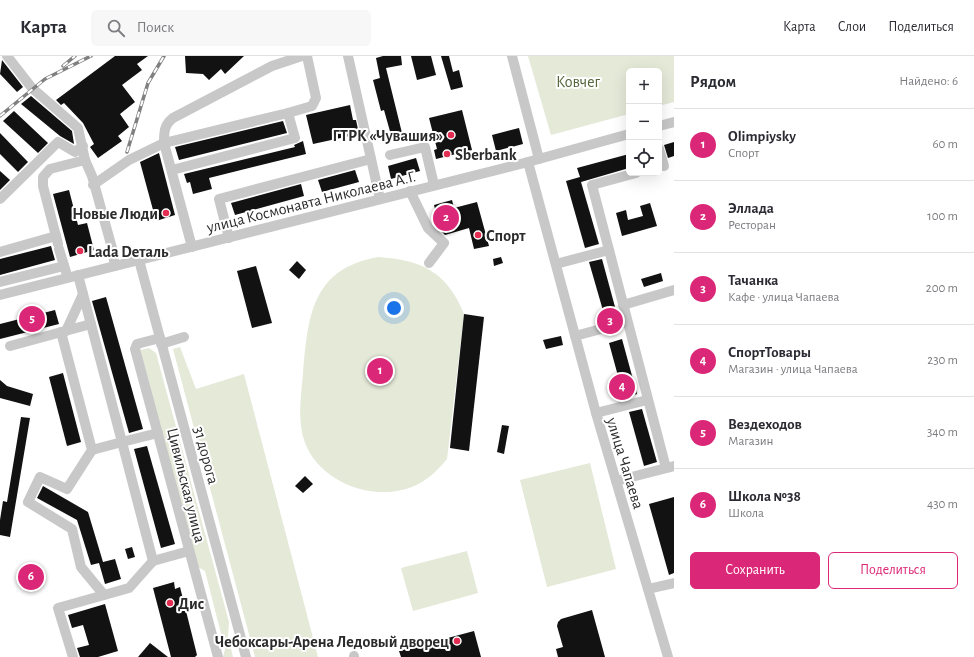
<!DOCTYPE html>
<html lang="ru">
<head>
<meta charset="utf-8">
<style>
  body { margin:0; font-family:"Alegreya Sans",sans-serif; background:#f7f7f7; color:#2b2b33 }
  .controls { position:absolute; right:12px; top:12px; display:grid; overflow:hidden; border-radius:6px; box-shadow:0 4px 16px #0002 }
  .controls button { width:36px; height:36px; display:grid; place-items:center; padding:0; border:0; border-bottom:1px solid #e1e1e2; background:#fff; color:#2b2b33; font:20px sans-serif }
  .you { position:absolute; left:394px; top:252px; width:14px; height:14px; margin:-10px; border:3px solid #fff; border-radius:50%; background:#1a73e8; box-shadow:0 0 0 6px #1a73e833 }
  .badge { display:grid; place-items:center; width:26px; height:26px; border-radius:50%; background:#db2777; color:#fff; font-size:13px; font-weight:700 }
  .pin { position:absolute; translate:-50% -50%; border:2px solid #fff; box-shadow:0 1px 4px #0006 }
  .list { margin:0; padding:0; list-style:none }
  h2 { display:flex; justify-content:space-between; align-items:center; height:52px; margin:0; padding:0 16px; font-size:17px }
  h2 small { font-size:13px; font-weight:400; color:#7c7c81 }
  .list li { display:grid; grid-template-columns:26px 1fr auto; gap:12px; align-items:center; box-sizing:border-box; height:72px; padding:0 16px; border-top:1px solid #e1e1e2 }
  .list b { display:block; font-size:15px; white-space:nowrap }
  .list p { margin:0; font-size:13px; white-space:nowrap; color:#7c7c81 }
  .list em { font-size:13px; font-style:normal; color:#7c7c81 }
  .actions { display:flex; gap:8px; padding:12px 16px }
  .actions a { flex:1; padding:9px 0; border:1px solid #db2777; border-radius:6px; text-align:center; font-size:14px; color:#db2777 }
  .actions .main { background:#db2777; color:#fff }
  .icon { flex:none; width:22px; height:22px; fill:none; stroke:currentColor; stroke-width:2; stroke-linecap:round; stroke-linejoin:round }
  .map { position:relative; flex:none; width:674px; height:601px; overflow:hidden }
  header { display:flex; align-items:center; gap:24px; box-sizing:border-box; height:56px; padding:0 20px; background:#fff; border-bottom:1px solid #e1e1e2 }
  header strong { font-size:19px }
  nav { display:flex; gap:22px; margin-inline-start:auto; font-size:14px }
  .search { width:280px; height:36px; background:#f7f7f7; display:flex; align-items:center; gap:10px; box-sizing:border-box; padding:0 14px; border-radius:6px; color:#7c7c81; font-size:15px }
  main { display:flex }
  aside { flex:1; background:#fff }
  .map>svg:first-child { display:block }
  .green { fill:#e4e9d8 }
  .building { fill:#121212 }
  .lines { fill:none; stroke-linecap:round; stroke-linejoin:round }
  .minor { stroke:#c8c8c8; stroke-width:10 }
  .rail-casing { stroke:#808080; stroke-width:3.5 }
  .rail { stroke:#fff; stroke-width:2; stroke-dasharray:6; stroke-linecap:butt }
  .poi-dot { fill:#e32d52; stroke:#fff; stroke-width:1.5 }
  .labels { text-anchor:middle; stroke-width:4; stroke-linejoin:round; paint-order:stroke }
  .park-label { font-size:16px; fill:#54663a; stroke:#fff }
  .poi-label { font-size:16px; font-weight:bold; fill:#2b2b2b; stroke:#fff; text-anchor:start }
  .street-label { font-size:16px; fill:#2b2b2b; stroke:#fff }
</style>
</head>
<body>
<header>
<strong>Карта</strong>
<div class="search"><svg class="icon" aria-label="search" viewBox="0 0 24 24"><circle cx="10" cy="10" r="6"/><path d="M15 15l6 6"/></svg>Поиск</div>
<nav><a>Карта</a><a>Слои</a><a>Поделиться</a></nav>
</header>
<main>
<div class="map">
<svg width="674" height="601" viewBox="0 0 674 601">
  <rect width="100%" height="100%" fill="#fff"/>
  <g class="green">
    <polygon points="528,0 674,0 674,46 659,50 659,15 629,15 629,58 551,79"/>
    <path d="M378,201C422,204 447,216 464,258L447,403C436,416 424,428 406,433C368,444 320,425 305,387C297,365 301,341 303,318C308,261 311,213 378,201Z"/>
    <polygon points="180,291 196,333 244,318 318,601 255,601 173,293"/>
    <polygon points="149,292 156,297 229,566 228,580 233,601 223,601 225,593 205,515 198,511 140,294"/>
    <polygon points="590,407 616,513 547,531 520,424"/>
    <polygon points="467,495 478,537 413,555 401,512"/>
  </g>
  <g class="building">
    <polygon points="115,0 148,0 137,8 142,14 122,29 135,46 120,58 129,71 118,80 122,85 98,102 90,91 94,88 83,67 64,47 61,49 56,44"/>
    <polygon points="185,0 244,0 225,18 221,13 209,24 203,18 186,17"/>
    <polygon points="383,0 401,0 402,9 386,12 402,77 391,79 384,54 381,55 373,24 380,22 376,2"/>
    <polygon points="411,0 431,0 436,19 417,24"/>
    <polygon points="441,0 449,0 453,16 459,14 463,31 451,34"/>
    <polygon points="2,4 23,31 17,36 0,18"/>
    <polygon points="31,40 72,75 74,88 60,80 21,48"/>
    <polygon points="350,49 353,64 356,64 359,78 313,88 306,59"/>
    <polygon points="462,54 472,94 436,103 434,94 437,93 429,62"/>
    <polygon points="14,55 48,87 38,97 3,65"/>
    <polygon points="283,65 287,77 179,104 175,91"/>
    <polygon points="519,72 523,88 496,95 492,79"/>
    <polygon points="0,77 28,106 18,116 0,98"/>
    <polygon points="303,85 306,98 209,122 212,133 193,138 190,126 187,127 184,118 295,91 294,89"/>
    <polygon points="674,86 674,100 668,102 664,89"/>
    <polygon points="159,97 175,159 156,165 140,106"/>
    <polygon points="629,98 629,112 581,126 599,188 585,192 566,125 580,121 577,112"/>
    <polygon points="416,102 420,115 391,123 388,110"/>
    <polygon points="355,114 359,126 322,136 318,124"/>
    <polygon points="0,115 10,124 0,134"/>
    <polygon points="301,128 304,140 235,159 231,147"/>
    <polygon points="69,134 78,169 87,167 94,194 70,201 53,138"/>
    <polygon points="452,144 454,152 477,146 489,190 474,193 469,172 445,179 441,175 439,168 434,168 432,162 437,161 434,149"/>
    <polygon points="650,147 657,170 622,180 616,157 626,154 628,164 643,160 640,150"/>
    <polygon points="51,190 55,204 0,219 0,203"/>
    <polygon points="501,201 503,207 494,210 493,203"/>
    <polygon points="602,203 618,262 606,265 589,206"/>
    <polygon points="297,205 306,214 299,223 289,214"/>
    <polygon points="256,210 272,267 252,272 237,215"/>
    <polygon points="661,217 663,225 644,231 641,223"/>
    <polygon points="106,241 143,373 129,377 92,245"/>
    <polygon points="55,254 59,268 0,283 0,268"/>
    <polygon points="464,258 484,261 469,395 450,392"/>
    <polygon points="561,280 563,289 546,293 543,284"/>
    <polygon points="622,283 637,338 624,342 609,287"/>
    <polygon points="63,317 81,386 67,390 49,321"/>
    <polygon points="0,324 7,330 33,338 30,350 0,342"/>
    <polygon points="642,353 657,406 644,410 629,356"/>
    <polygon points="21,361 30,362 10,481 0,479 0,464 3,445 7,446"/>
    <polygon points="502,369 509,370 504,398 497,396"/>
    <polygon points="147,390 175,488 161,492 134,393"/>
    <polygon points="305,420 313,428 303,437 295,430"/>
    <polygon points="43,430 88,456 103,506 115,503 121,523 105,528 99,507 91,509 77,464 37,442"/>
    <polygon points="674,441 674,517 669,519 649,448"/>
    <polygon points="132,491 135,501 128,503 125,493"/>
    <polygon points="174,526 175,533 180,531 197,599 195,601 171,601 153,532"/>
    <polygon points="105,548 118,595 98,601 80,601 77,592 89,589 83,569 72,572 68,559"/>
    <polygon points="592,554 605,601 558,601 556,593 563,591 557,570 558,566 561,563"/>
    <polygon points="474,575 481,601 401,601 399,595"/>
    <polygon points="150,587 168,601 138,601"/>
  </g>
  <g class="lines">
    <g class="minor">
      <polyline points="7,0 32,32 78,72 85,104 92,120 112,192 115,210"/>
      <polyline points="348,0 380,143"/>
      <polyline points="512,0 539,103"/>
      <polyline points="659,70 674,66"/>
      <polyline points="659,93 664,110"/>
      <polyline points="390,99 425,91 434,129"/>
      <polyline points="528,106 596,357 668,601"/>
      <polyline points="172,114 295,82 288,57 312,50 316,42 307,0"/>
      <polyline points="636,117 592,129 666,412"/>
      <polyline points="93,129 129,104 164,87 288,57"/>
      <polyline points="410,135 428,172 444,187 429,207"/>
      <polyline points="0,143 58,86 75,96 83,90"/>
      <polyline points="229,182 219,143 371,103"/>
      <polyline points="58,188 43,130 43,121 50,113 85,104"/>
      <path d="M192,191L164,87C164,76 164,69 173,62L272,10L302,0"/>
      <polyline points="59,193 66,216"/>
      <polyline points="0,196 56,180"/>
      <polyline points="139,204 246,601"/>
      <polyline points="556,208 609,194"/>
      <polyline points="0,226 64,210"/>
      <polyline points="0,239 528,106 629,78"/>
      <polyline points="623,249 674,234"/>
      <polyline points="66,275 83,238"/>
      <polyline points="61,276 92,394 122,386 78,219"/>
      <polyline points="575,280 627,266"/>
      <polyline points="160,282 137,288 135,293 218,601"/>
      <polyline points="161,288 184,281"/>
      <polyline points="10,290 91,268"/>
      <polyline points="596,357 647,344"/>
      <polyline points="158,377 122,386 153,505 189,495"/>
      <polyline points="92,394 67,433 40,421 28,446 72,473 81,511 104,539"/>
      <polyline points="616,425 674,410"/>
      <polyline points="648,533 674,527"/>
      <polyline points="354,600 354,601"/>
      <polyline points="73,601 58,552 129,532 153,505"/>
    </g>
    <defs>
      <g id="rail">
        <polyline points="63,10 75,0"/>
        <polyline points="0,60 45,23 91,0"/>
        <polyline points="127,96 148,27 164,0"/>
      </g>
    </defs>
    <use href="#rail" class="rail-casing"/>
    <use href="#rail" class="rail"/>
  </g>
  <g class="poi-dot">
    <circle cx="451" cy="79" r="4"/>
    <circle cx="447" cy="98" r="4"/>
    <circle cx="166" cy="157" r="4"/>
    <circle cx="478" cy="179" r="4"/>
    <circle cx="80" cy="195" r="4"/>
    <circle cx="170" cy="547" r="4"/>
    <circle cx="457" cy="585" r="4"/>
  </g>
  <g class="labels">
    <g class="park-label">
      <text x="578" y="31">Ковчег</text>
    </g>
    <g class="poi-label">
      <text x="443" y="85" text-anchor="end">ГТРК «Чувашия»</text>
      <text x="455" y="104">Sberbank</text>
      <text x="158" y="163" text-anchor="end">Новые Люди</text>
      <text x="486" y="185">Спорт</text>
      <text x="88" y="201">Lada Dеталь</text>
      <text x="178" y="553">Дис</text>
      <text x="449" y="591" text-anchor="end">Чебоксары-Арена Ледовый дворец</text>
    </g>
    <g class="street-label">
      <text transform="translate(311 145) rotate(-14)" y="6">улица Космонавта Николаева А.Г.</text>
      <text transform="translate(207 399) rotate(75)" y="6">31 дорога</text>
      <text transform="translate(626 407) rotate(73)" y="6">улица Чапаева</text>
      <text transform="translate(187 429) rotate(76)" y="6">Цивильская улица</text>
    </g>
  </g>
</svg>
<div class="controls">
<button>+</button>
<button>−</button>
<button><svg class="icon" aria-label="locate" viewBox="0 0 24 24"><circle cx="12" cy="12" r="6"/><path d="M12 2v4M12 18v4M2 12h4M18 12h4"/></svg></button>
</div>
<div class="you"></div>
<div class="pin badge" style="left:380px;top:315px">1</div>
<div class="pin badge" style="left:446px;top:162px">2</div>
<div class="pin badge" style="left:610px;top:265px">3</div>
<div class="pin badge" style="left:622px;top:331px">4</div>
<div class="pin badge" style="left:32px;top:263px">5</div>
<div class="pin badge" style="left:31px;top:521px">6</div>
</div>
<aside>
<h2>Рядом<small>Найдено: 6</small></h2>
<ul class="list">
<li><span class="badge">1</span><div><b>Olimpiysky</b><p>Спорт</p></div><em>60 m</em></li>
<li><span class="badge">2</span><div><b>Эллада</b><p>Ресторан</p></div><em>100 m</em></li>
<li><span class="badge">3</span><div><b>Тачанка</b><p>Кафе · улица Чапаева</p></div><em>200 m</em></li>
<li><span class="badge">4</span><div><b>СпортТовары</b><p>Магазин · улица Чапаева</p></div><em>230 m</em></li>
<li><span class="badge">5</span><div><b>Вездеходов</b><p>Магазин</p></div><em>340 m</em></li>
<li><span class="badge">6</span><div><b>Школа №38</b><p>Школа</p></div><em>430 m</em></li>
</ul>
<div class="actions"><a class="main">Сохранить</a><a>Поделиться</a></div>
</aside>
</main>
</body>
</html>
